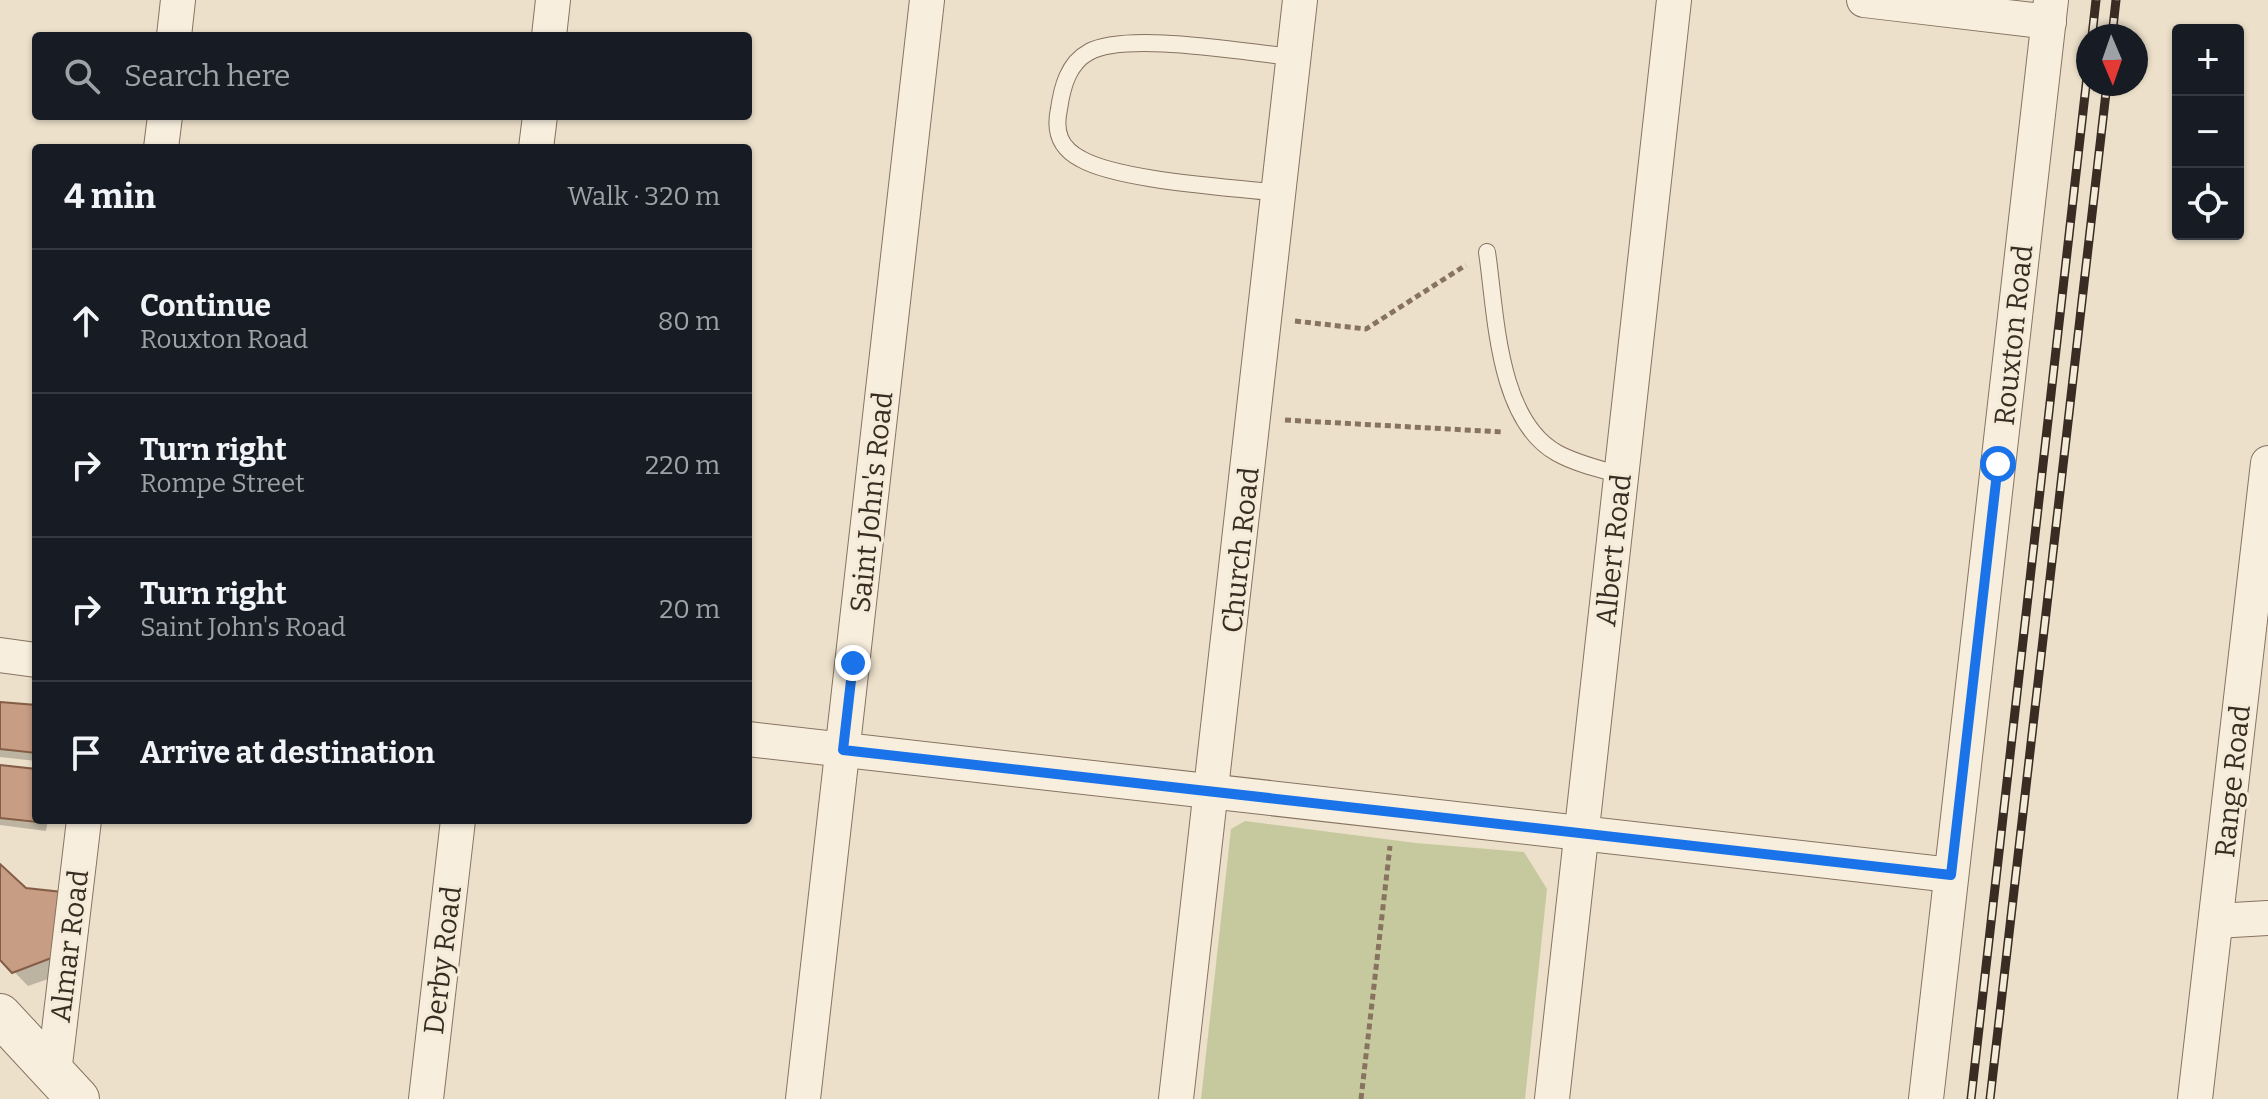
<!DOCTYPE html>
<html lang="en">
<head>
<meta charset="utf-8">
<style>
  body { margin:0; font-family:Bitter,serif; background:#20242c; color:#f1f3f6 }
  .controls { position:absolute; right:24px; top:24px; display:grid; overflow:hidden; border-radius:8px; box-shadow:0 2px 6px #0004 }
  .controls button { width:72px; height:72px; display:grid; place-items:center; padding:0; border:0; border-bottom:2px solid #363941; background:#171b24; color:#f1f3f6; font:40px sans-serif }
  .compass { position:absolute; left:2076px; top:24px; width:72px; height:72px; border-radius:50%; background:#171b24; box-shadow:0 2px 6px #0004; rotate:178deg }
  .stop { position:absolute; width:24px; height:24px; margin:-18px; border:6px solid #1a73e8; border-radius:50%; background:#fff }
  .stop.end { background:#1a73e8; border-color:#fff; box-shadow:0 2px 8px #0008 }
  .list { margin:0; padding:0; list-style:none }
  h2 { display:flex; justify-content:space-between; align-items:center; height:104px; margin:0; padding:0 32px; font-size:34px }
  h2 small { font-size:26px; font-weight:400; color:#9ea1a6 }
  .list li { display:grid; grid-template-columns:52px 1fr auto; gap:24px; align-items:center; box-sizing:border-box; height:144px; padding:0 32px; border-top:2px solid #363941 }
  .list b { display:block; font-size:30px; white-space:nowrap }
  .list p { margin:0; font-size:26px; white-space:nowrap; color:#9ea1a6 }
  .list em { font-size:26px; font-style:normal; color:#9ea1a6 }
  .icon { flex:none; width:44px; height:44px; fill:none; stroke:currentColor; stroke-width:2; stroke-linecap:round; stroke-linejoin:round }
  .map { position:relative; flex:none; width:2268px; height:1099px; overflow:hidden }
  .search { position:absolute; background:#171b24; box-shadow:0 2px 6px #0004; left:32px; top:32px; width:720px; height:88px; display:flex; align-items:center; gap:20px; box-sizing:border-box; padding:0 28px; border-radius:8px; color:#9ea1a6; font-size:30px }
  .panel { position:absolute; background:#171b24; box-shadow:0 2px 6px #0004; left:32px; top:144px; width:720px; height:680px; border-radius:8px }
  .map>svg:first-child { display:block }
  .green { fill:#c6c99e }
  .shadow { fill:#0003 }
  .building { fill:#c79d83; stroke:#845d47; stroke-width:2 }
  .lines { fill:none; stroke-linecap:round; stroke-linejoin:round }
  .service-casing { stroke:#877360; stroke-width:18 }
  .minor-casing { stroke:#877360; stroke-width:36 }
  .tertiary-casing { stroke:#877360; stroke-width:44 }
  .path { stroke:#877360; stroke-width:5; stroke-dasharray:6 4; stroke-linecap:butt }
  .service { stroke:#f7eedd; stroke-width:16 }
  .minor { stroke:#f7eedd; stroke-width:34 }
  .tertiary { stroke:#f7eedd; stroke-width:42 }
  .rail-casing { stroke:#392c22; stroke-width:9 }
  .rail { stroke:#f4ebd9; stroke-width:6; stroke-dasharray:18; stroke-linecap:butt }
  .route { stroke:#1a73e8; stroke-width:10 }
  .labels { text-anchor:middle; stroke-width:6; stroke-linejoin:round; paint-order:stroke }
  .street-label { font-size:28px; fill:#392c22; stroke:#f4ebd9 }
</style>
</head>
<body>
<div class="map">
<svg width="2268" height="1099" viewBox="0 0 2268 1099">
  <rect width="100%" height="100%" fill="#ece0ca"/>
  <polygon class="green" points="1245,821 1416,843 1524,852 1547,889 1525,1099 1201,1099 1231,829"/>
  <g class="shadow">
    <polygon points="0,704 36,707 36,761 0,757"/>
    <polygon points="0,767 36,820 48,820 46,831 0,825"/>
    <polygon points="0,866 68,972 28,986 0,957"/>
  </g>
  <g class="building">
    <polygon points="0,702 36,705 36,753 0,749"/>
    <polygon points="0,765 36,769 37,822 0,818"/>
    <polygon points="0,864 26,888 62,892 54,957 12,973 0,960"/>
  </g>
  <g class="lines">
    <defs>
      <g id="service">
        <path d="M1278,193C1230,187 1120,181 1081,159C1060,148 1054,132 1059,109C1062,88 1068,63 1089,52C1127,31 1248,53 1294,57"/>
        <path d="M1487,252C1496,312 1497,420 1557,453C1577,464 1600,469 1621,475"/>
      </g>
      <g id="minor">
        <polyline points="1864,0 2049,22"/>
        <polyline points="174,36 178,0"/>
        <polyline points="549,36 553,0"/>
        <polyline points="161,148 165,116"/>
        <polyline points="536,148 540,116"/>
        <polyline points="0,655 36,660"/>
        <polyline points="748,739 1951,875"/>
        <polyline points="2216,921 2268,918"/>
        <polyline points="54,1073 84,820"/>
        <polyline points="426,1099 458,820"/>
        <polyline points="803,1099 927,0"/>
        <polyline points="1176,1099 1300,0"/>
        <polyline points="1552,1099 1674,0"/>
        <polyline points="1926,1099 2051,0"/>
        <polyline points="2195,1099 2268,463"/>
      </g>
      <polyline id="tertiary" points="0,1015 78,1099"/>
    </defs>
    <use href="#service" class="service-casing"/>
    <use href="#minor" class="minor-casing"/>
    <use href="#tertiary" class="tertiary-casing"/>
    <g class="path">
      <polyline points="1295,321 1366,329 1466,265"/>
      <polyline points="1285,420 1503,432"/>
      <polyline points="1361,1099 1390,846"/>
    </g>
    <use href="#service" class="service"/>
    <use href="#minor" class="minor"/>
    <use href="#tertiary" class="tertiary"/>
    <defs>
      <g id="rail">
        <polyline points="2092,36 2096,0"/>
        <polyline points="2112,36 2116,0"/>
        <polyline points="1971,1099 2088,68"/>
        <polyline points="1990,1099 2107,84"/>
      </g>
    </defs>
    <use href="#rail" class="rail-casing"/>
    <use href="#rail" class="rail"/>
  </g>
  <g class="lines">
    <polyline class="route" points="853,663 843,750 1951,875 1998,464"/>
  </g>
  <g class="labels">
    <g class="street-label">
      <text transform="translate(2013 335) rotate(-84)" y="10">Rouxton Road</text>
      <text transform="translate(871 502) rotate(-84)" y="10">Saint John's Road</text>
      <text transform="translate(1240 550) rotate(-84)" y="10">Church Road</text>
      <text transform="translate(1613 550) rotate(-84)" y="10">Albert Road</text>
      <text transform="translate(2232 781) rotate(-84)" y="10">Range Road</text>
      <text transform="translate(69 946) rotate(-83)" y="10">Almar Road</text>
      <text transform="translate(442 960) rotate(-83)" y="10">Derby Road</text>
    </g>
  </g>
</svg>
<div class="controls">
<button>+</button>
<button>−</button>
<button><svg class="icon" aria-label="locate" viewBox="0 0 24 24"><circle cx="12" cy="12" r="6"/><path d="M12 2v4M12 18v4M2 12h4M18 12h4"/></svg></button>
</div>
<svg class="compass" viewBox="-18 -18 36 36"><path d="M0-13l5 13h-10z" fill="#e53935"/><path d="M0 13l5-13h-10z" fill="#9ea1a6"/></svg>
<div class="stop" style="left:1998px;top:464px"></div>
<div class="stop end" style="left:853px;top:663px"></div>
<div class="search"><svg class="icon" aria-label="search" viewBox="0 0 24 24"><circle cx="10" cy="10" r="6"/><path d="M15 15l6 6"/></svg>Search here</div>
<section class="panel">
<h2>4 min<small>Walk · 320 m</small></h2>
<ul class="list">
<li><svg class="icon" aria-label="ahead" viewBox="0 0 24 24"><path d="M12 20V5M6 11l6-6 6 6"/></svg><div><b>Continue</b><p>Rouxton Road</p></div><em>80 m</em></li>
<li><svg class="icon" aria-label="right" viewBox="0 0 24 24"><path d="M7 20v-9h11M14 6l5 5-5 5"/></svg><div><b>Turn right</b><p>Rompe Street</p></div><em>220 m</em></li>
<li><svg class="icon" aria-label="right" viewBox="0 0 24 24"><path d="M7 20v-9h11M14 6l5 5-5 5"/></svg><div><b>Turn right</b><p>Saint John's Road</p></div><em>20 m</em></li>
<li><svg class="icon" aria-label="arrive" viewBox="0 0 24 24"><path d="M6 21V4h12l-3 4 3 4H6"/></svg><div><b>Arrive at destination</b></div></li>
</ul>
</section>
</div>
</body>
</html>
